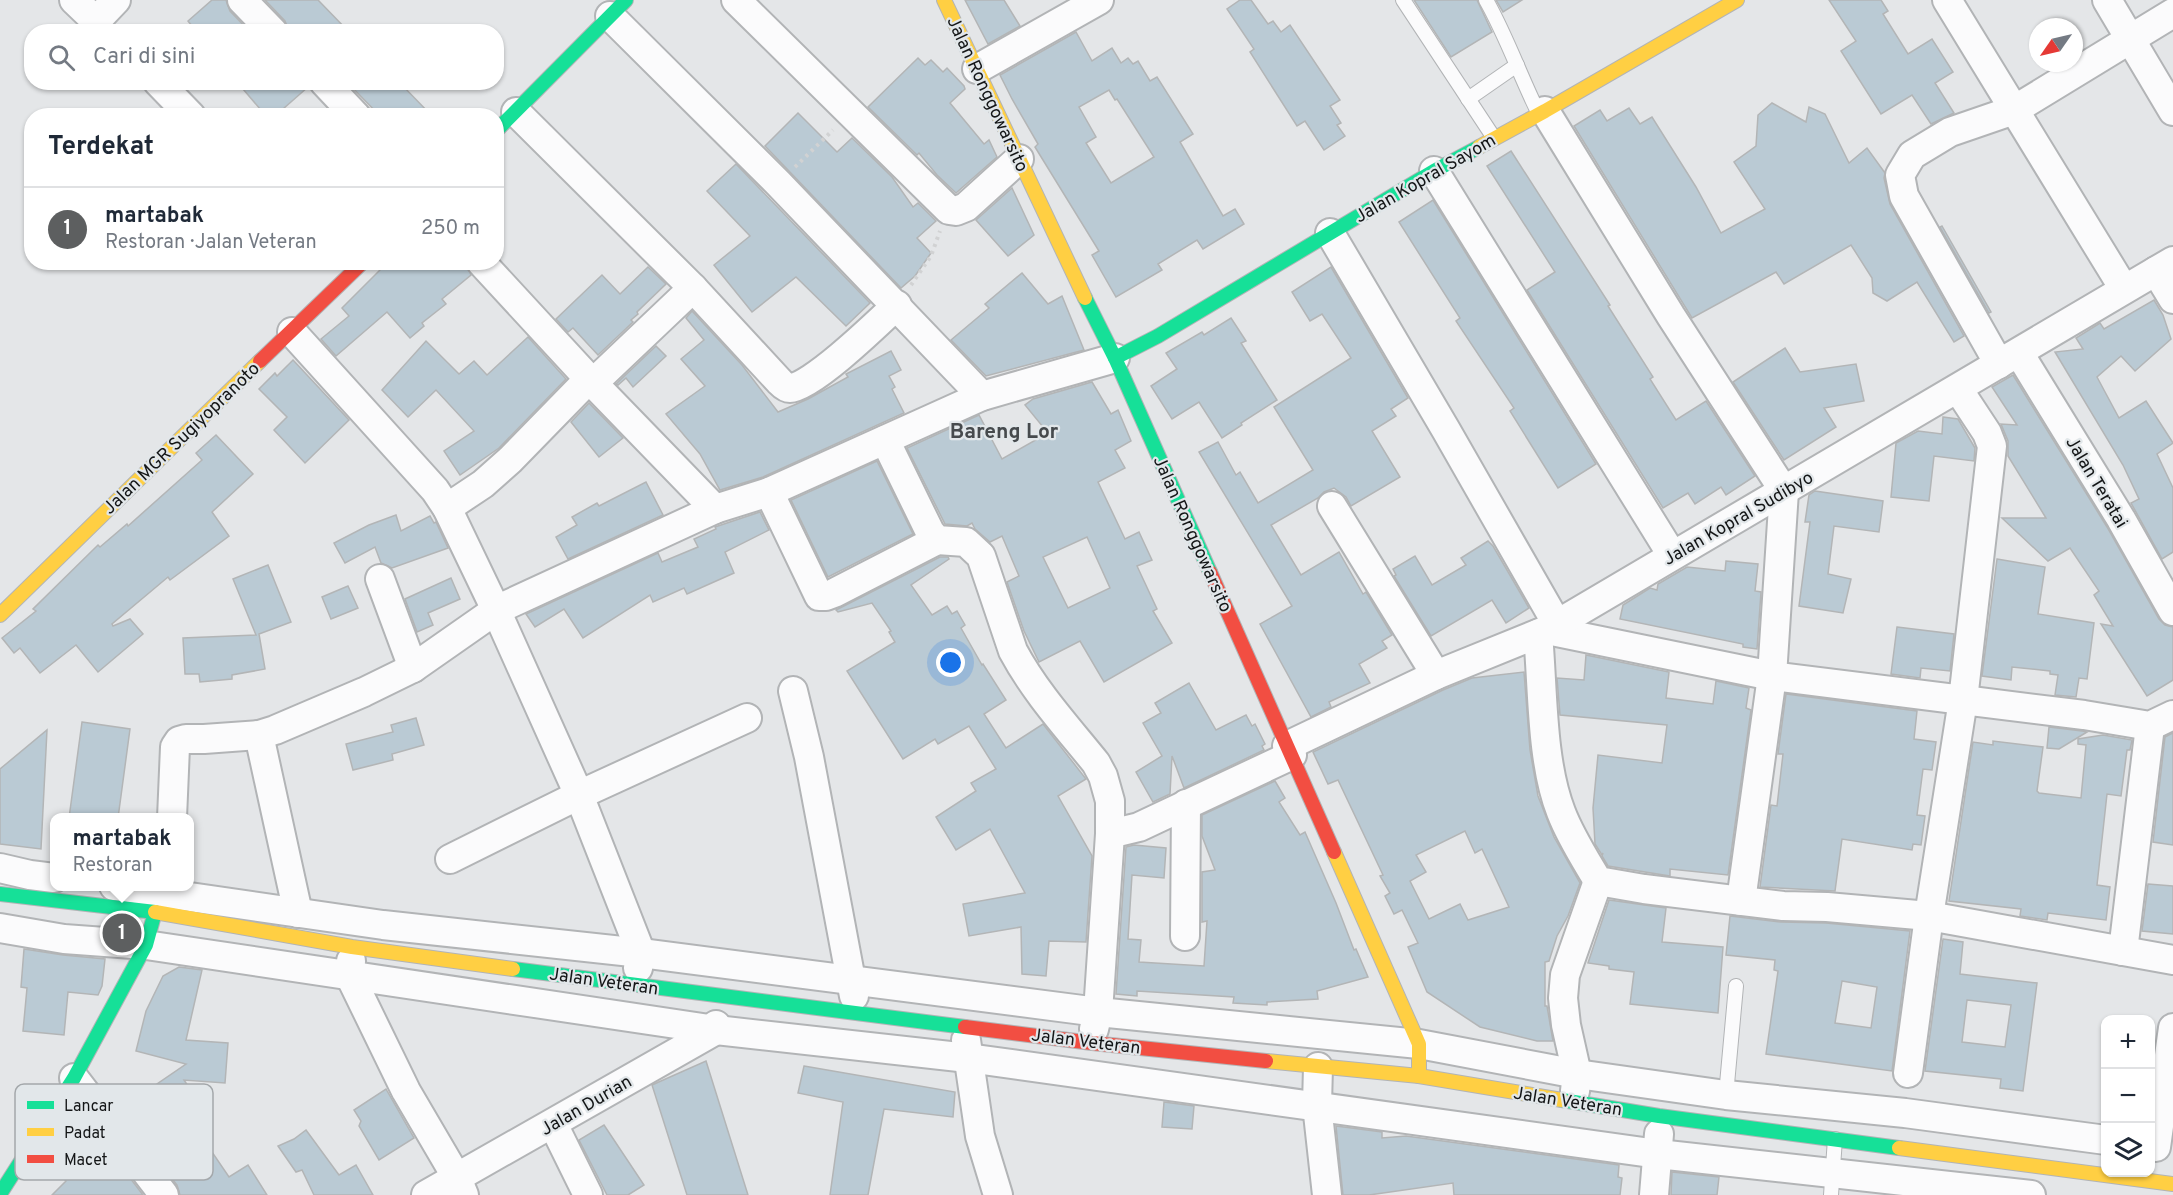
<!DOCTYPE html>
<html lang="id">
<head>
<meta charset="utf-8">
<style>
  body { margin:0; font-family:Overpass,sans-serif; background:#f6f6f7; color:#1f2937 }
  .controls { position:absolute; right:18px; bottom:18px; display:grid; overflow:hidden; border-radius:12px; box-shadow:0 2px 4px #0004 }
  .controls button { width:54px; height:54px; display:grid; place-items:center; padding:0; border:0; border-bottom:2px solid #e0e1e3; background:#fff; color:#1f2937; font:30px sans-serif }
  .compass { position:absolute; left:2029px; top:18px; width:54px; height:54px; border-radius:50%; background:#fff; box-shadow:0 2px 4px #0004; rotate:236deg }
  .you { position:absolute; left:951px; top:663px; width:21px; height:21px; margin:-15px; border:4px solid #fff; border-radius:50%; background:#1a73e8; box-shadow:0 0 0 9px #1a73e833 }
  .badge { display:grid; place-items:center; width:39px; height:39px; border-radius:50%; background:#5d5f60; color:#fff; font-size:20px; font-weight:700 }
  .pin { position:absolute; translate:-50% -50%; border:3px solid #fff; box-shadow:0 2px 6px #0006 }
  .popup { position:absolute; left:50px; top:813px; width:144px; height:78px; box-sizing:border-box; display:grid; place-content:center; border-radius:12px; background:#fff; filter:drop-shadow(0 2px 4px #0005); font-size:20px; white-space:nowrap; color:#747a83 }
  .popup b { font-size:22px; color:#1f2937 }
  .popup::after { content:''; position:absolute; left:50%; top:100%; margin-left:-12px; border:12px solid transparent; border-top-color:#fff }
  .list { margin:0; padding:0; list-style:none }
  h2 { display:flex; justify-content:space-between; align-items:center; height:78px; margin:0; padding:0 24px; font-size:26px }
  h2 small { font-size:20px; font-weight:400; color:#747a83 }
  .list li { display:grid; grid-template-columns:39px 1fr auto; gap:18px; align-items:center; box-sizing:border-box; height:84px; padding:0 24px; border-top:2px solid #e0e1e3 }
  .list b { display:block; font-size:22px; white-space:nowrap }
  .list p { margin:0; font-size:20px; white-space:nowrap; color:#747a83 }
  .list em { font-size:20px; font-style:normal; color:#747a83 }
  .icon { flex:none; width:33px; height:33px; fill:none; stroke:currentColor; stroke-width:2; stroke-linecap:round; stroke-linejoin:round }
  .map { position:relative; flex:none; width:2173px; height:1195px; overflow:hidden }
  .search { position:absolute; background:#fff; box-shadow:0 2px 4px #0004; left:24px; top:24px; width:480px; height:66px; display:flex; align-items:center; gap:15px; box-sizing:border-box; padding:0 21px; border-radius:24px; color:#747a83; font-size:22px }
  .panel { position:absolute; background:#fff; box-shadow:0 2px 4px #0004; left:24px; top:108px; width:480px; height:162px; border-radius:24px }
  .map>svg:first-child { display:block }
  .building { fill:#bacad4; stroke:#b3b5b6; stroke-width:1.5; fill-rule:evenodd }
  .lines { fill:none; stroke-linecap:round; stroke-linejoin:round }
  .lane-casing { stroke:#b2b4b6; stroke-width:16 }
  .street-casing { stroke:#b2b4b6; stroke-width:32 }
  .fast-casing { stroke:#b2b4b6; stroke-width:16 }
  .slow-casing { stroke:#b2b4b6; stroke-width:16 }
  .jam-casing { stroke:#b2b4b6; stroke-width:16 }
  .path { stroke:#d1d2d3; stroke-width:4; stroke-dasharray:3 4.5; stroke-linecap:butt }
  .lane { stroke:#fbfbfc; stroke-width:14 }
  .street { stroke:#fbfbfc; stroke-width:28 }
  .fast { stroke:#16e098; stroke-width:14 }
  .slow { stroke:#ffcf43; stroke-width:14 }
  .jam { stroke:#f24e42; stroke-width:14 }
  .labels { text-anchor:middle; stroke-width:4.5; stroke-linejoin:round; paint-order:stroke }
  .street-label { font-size:18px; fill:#141617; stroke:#e2e7ea }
  .quarter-label { font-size:21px; font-weight:bold; fill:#464a4d; stroke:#e2e7ea }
  .key { fill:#e2e7ea; stroke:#a4a8ab; stroke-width:1.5 }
  .key-label { font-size:16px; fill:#141617 }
</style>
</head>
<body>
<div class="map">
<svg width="2173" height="1195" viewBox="0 0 2173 1195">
  <rect width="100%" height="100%" fill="#e4e6e8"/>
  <g class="building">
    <polygon points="212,0 226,0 230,11 250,32 197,32 188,21"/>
    <polygon points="265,0 318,0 349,32 289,32 285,21"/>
    <polygon points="965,0 1004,0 1020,26 988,44"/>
    <polygon points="1240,0 1251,0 1268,24 1273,21 1281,32 1290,25 1340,100 1330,106 1341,123 1337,125 1345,136 1324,150 1305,121 1297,126 1250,52 1254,49 1227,9"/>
    <polygon points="1414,0 1477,0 1492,32 1451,57"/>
    <polygon points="1496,0 1522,0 1503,12"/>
    <polygon points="1829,0 1881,0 1888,11 1883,14 1908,54 1932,39 1953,72 1935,83 1954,113 1931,124 1912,95 1881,114 1841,51 1856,41"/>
    <path d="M1076,32L1092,61L1112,48L1121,63L1128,58L1133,64L1138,61L1150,81L1157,77L1193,134L1180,142L1223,216L1235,209L1244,224L1203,249L1197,240L1158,264L1162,270L1116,297L1092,255L1099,251L1035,147L1038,144L1012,99L1000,75ZM1109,90L1115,100L1117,99L1154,157L1111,183L1086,143L1096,137L1079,107Z"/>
    <polygon points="918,58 925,65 931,60 943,72 947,68 964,86 965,89 950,103 984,144 989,140 997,157 956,193 937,175 919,153 917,155 868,107"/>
    <polygon points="237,82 308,82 308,87 275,116 266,116"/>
    <polygon points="347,82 399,82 432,116 380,116"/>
    <polygon points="1772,103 1806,122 1809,107 1825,114 1849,163 1867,148 1885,173 1884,178 1890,204 1964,336 1954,342 1917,282 1887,301 1873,293 1872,278 1851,245 1784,284 1776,272 1692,318 1574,126 1600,110 1607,121 1629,108 1640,124 1652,117 1696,187 1721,233 1765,209 1734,162 1756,146 1758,115"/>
    <polygon points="798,113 837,152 852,138 892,177 913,207 918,203 936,221 917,238 931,253 915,276 901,288 765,146"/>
    <polygon points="1511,151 1610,305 1608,306 1653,377 1650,379 1676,420 1706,401 1755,476 1726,495 1721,487 1695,504 1688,493 1663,508 1527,290 1555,272 1487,166"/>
    <polygon points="736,164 870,303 846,326 796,277 752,312 714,265 750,236 707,191"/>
    <polygon points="1012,188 1034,235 1008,256 976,220"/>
    <polygon points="1433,200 1596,464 1558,488 1510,411 1514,408 1456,321 1460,318 1399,222"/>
    <polygon points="1942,226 1991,312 1989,313 1940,227"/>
    <polygon points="388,262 465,262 471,275 442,299 446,304 422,323 424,326 410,338 387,312 336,356 321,339 349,316 342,308"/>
    <polygon points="648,267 666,284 637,312 638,314 631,320 633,322 598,355 573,328 568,332 556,319 602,275 620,294"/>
    <polygon points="1331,267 1408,398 1391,409 1396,416 1372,431 1400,477 1351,506 1346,497 1334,488 1324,492 1318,498 1271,525 1301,575 1339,552 1363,594 1366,592 1392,635 1382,641 1387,648 1359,664 1370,683 1329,702 1331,707 1311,717 1260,624 1292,606 1199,452 1218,442 1236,475 1240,472 1258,503 1313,470 1274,407 1351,358 1322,314 1310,321 1292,292"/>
    <polygon points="1022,273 1048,304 1062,296 1084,350 986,376 951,340 989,308 985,304"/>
    <polygon points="2154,300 2163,315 2171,339 2135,371 2121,356 2097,377 2119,418 2146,401 2173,443 2157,454 2173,488 2173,552 2162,559 2131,503 2139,499 2123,465 2055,352 2083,349 2076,338 2100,323 2104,329"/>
    <polygon points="692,311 742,365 778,412 808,399 848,377 846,374 891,351 901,370 889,376 895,387 892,389 904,413 763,477 720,490 700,454 666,414 705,386 681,359 704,340 686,318"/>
    <polygon points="1231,318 1246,341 1241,343 1277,400 1241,423 1242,425 1222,438 1199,402 1172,419 1151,386 1177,369 1166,353 1202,332 1204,335"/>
    <polygon points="528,337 566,379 499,448 460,475 444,451 474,431 436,390 408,417 382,390 426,341 459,374 474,361 487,375"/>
    <polygon points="656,346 666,356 633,387 626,378 618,385 616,384"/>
    <polygon points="1785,348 1800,372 1856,364 1864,401 1824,408 1836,427 1784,460 1733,382"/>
    <polygon points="293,360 349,420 305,463 274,430 287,417 259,389 275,373 277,376"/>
    <polygon points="2013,375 2107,527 2159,619 2165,625 2173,627 2173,680 2147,696 2101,624 2113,626 2094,595 2099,591 2070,548 2048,561 2002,518 2046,518 2008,456 2008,441 2001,424 2017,425 1992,387"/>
    <path d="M1092,382L1111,414L1118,410L1131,441L1115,450L1125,468L1098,482L1125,539L1139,532L1152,560L1137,566L1157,609L1153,611L1172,643L1104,682L1080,641L1039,662L1024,631L1007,582L1019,576L1002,536L990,542L975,529L972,523L967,526L945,524L907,448L979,415L1002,459L1048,433L1025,405L1033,399ZM1087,537L1110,588L1068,608L1043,557Z"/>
    <polygon points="589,403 623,438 599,457 571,422"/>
    <polygon points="1943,417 1958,419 1975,448 1974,461 1934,456 1929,501 1891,497 1896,443 1918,431 1942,434"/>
    <polygon points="216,435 253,474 212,512 229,536 170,580 168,577 112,624 113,626 130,619 143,634 98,672 76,645 40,673 20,648 14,653 2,638 36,611 33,609 98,545 100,547 127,524 128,526 202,460 196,453"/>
    <polygon points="877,461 913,534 828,577 791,500"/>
    <polygon points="646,482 663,515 568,559 556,537 577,525 572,517 597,503 599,506"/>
    <polygon points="1815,491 1883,501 1879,532 1834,526 1828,574 1851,579 1843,613 1799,606 1810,522 1805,522 1809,495"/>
    <polygon points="760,512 769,530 725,552 734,573 687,594 684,588 653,602 650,595 583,638 564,609 535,627 526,614 658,553 662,562 698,547 694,539 716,529 715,527"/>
    <polygon points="396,515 401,531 430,516 434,523 436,522 448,548 392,568 381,563 375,547 345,563 334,543 369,525"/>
    <polygon points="1488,541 1493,546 1529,608 1506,623 1492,600 1431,636 1394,576 1396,575 1393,569 1415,556 1432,585 1466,565 1461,558"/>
    <polygon points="940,557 948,557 949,559 911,585 932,615 947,606 952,614 957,611 965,625 961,628 982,665 983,664 1006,700 984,714 1006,748 1043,724 1086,779 1058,796 1092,856 1086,942 1049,941 1046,976 1022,974 1021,927 969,936 963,904 1025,893 990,829 956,850 936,817 976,791 971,783 996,769 969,726 938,744 935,739 903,759 847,671 895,642 889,632 891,631 872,603 838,612 836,610"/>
    <polygon points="1997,559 2045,567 2038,614 2094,623 2087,679 2079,678 2076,697 2055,695 2058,675 2050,674 2050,671 2012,667 2011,680 1982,676"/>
    <polygon points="1726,561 1758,564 1755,591 1761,592 1757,649 1743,647 1743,644 1620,619 1623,605 1650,588 1657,590 1658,584 1687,567 1725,571"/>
    <polygon points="268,565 291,622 259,634 265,669 232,675 232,679 200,682 199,674 185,674 183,638 256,635 233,579"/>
    <polygon points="451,578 460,599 428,613 433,625 417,632 405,599"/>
    <polygon points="348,586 358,608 331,619 322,597"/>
    <polygon points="1897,627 1954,634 1950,671 1921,668 1920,678 1891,674"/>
    <polygon points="1586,655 1669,672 1666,698 1713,704 1716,681 1749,688 1746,708 1751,710 1728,875 1670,869 1670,876 1608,866 1602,856 1603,853 1602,855 1595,844 1593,808 1598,755 1662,763 1667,725 1560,715 1557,678 1584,680"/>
    <path d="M1524,672L1530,750L1538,796L1554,837L1580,883L1568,916L1557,936L1549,961L1545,962V1006H1547L1553,1041H1537L1480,1027L1427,992L1408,947L1418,943L1402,910L1394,914L1385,896L1390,893L1380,876L1383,875L1338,780L1328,784L1313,752L1443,690L1472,678ZM1465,831L1475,853L1482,849L1509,907L1468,920L1460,904L1429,919L1410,881L1426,872L1416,855Z"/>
    <polygon points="1189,683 1216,730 1246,715 1252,726 1255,724 1265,744 1262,746 1264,750 1184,788 1172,756 1170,794 1153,802 1136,772 1162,756 1143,723 1161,713 1155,703"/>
    <polygon points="1786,694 1917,711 1914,739 1936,742 1932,770 1923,769 1917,815 1925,816 1921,845 1913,844 1912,850 1842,839 1835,891 1760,887 1771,805 1777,806 1783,754 1778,754"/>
    <polygon points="416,718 424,745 392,754 393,760 353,770 346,744 393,732 391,725"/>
    <polygon points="82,722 130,729 118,818 69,818"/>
    <polygon points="2049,727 2082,731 2087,732 2059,749 2047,748"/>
    <polygon points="47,730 41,849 0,844 0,769"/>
    <polygon points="2173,733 2173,845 2153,842 2165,737"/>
    <polygon points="2103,735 2132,740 2130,750 2127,750 2121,796 2107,794 2097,885 2110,887 2106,920 2048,913 2047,920 2020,916 2021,909 1949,901 1973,742 1993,745 1993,741 2043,747 2037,791 2039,793 2081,798 2086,745 2078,744 2078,739"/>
    <polygon points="1275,781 1285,798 1279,802 1300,835 1305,832 1336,903 1354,950 1356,949 1368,977 1317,991 1318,999 1267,1002 1267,1005 1233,1003 1234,997 1137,991 1137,996 1116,994 1126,847 1134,845 1166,848 1164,878 1132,875 1128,939 1141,940 1139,962 1204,966 1207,921 1202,922 1202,872 1215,870 1202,836 1202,815"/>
    <polygon points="2148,884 2173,886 2173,934 2142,931"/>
    <polygon points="1609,900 1666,908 1662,942 1723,947 1718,1013 1630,1004 1634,972 1609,969 1609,966 1588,963"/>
    <path d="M1730,916L1781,922L1826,923L1910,931L1892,1071L1766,1054L1778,971L1774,970L1775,960L1726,955ZM1842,981L1877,987L1871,1028L1835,1023Z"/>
    <path d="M1943,939L1963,942L1960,974L2037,983L2023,1091L2000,1088L2001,1079L1925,1071ZM1967,1000L2011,1005L2005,1047L1962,1042Z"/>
    <polygon points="24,949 63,955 105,959 102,986 98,995 68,992 64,1035 23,1031 27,988 21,987"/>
    <polygon points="179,967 202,970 186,1040 228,1043 225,1083 184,1080 196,1098 194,1099 211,1124 199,1133 229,1177 248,1165 267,1195 180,1195 177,1185 119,1110 186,1064 136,1051 146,1011 163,976"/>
    <polygon points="706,1061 748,1195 687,1195 652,1085"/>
    <polygon points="804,1066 955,1092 953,1117 884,1109 868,1195 830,1195 843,1102 798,1093"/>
    <polygon points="386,1089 414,1138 379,1160 359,1126 361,1121 354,1110"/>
    <polygon points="1164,1102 1194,1106 1192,1129 1162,1127"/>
    <polygon points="604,1125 644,1185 628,1195 607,1195 579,1140"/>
    <polygon points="1336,1126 1382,1132 1382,1138 1406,1136 1619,1165 1618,1177 1622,1178 1620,1195 1454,1195 1453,1183 1369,1195 1343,1195"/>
    <polygon points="85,1129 91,1135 95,1132 143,1195 52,1195 66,1181 54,1169 64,1159 58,1153"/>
    <polygon points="306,1130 339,1175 356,1165 373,1195 314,1195 302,1170 296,1172 278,1146 294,1139"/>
    <polygon points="1672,1172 1719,1177 1717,1195 1671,1195"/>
  </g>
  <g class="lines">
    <defs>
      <g id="lane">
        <polyline points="1403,0 1494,138"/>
        <path d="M1486,0C1507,37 1520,76 1539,114"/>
        <polyline points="1468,99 1517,65"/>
        <polyline points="1726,1095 1736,986"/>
        <polyline points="1831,1195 1835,1139"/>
      </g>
      <g id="street">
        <polyline points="74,0 96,21 116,0"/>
        <polyline points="242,0 273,32"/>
        <polyline points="736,0 949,210 956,211 966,207 1019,159"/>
        <polyline points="1947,0 2124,289"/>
        <polyline points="2107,0 2173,111"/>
        <polyline points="610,16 778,183 982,396"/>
        <polyline points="977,69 1099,0"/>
        <polyline points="158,82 191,116"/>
        <polyline points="324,82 356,116"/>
        <polyline points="1545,111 1671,316 1784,491 1772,676 1741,901"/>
        <polyline points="516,112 693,288"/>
        <polyline points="1434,171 1672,555"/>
        <polyline points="1330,233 1446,430 1557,624"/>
        <polyline points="481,262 589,379 715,509"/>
        <polyline points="2156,271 2173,299"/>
        <polyline points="292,332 435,490 447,508 496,610 579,795 641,953 638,968"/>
        <polyline points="2019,353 2121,519 2173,611"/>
        <polyline points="1999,364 1904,196 1900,175 1912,155 1950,132 2014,110 2173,13"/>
        <path d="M593,383L693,288L779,381C782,384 785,388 790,388C811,388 879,322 897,305"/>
        <path d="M885,440L930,532L937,540L966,542L981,556L1013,651C1035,692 1067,727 1096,763L1103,776L1110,801V834L1098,1012L1094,1029"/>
        <polyline points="769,492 819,596 826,596 834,593 937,540"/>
        <polyline points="1332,506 1436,675"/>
        <polyline points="447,508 483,484 510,460 589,379"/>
        <polyline points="380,579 413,668"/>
        <polyline points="1547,630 1772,676 1963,700 1992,446 1987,433 1958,389"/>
        <path d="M1538,634C1543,690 1541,761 1561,812C1570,836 1585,859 1598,881L1644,889L1783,906L1827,907L1929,916L2173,960"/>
        <polyline points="793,691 809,757 854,996"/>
        <polyline points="259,735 298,913"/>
        <polyline points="1287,746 1436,675 1547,630 2173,261"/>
        <polyline points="172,818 175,747 179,741 186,739 204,739 259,735 275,730 364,692 413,668 496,610 715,509 769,492 982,396 1115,358"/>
        <polyline points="1110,834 1139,827 1292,755"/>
        <polyline points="450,859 579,795 747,718"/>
        <polyline points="0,868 30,875 54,878"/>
        <polyline points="114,886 383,925 641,953 1098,1012 1419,1044 1577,1074 1726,1095 1905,1113 2106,1140"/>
        <polyline points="0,928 64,939 146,945 716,1030 968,1058 1658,1154 2031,1195"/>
        <polyline points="1185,936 1186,804"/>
        <polyline points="2123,951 2150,726"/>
        <polyline points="351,961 350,976 406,1091 457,1178 464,1195"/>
        <polyline points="966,1040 980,1136 998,1195"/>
        <polyline points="1318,1067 1317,1105 1327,1195"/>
        <polyline points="1908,1073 1929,916 1963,700 2084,715 2150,726 2173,715"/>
        <polyline points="74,1078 164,1195"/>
        <polyline points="1575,1091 1577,1074 1566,1025 1563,998 1565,975 1598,881"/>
        <polyline points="553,1124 588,1195"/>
        <polyline points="2156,1147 2173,1028"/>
        <polyline points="426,1195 716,1030 716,1025"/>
        <polyline points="1654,1195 1659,1134"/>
      </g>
      <g id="fast">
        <polyline points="496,131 626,0"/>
        <polyline points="1085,298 1115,358 1210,572"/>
        <polyline points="1115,358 1158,336 1434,171 1479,147"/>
        <polyline points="0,894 155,912 146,945 74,1078 0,1194"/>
        <polyline points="513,969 965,1027"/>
        <polyline points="1562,1100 1659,1116 1899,1148"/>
      </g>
      <g id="slow">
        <polyline points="944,0 1085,298"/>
        <polyline points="1479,147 1545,111 1737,0"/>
        <polyline points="0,615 260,361"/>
        <polyline points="1334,852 1419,1044 1419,1076"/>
        <polyline points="155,912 352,947 513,969"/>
        <polyline points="1266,1061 1419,1076 1562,1100"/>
        <polyline points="1899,1148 2173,1184"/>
      </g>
      <g id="jam">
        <polyline points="260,361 363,262"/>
        <polyline points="1210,572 1334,852"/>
        <polyline points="965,1027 1092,1043 1266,1061"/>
      </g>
    </defs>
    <use href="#lane" class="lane-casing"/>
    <use href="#street" class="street-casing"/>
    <use href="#fast" class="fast-casing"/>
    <use href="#slow" class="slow-casing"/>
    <use href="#jam" class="jam-casing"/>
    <g class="path">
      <polyline points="795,167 833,130"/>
      <polyline points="911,285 931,256 940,231"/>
    </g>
    <use href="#lane" class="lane"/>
    <use href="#street" class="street"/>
    <use href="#fast" class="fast"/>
    <use href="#slow" class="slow"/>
    <use href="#jam" class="jam"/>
  </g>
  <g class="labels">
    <g class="street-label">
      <text transform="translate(988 94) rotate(65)" y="6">Jalan Ronggowarsito</text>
      <text transform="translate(1425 178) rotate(-30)" y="6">Jalan Kopral Sayom</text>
      <text transform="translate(181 438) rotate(-44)" y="6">Jalan MGR Sugiyopranoto</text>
      <text transform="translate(2097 482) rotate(59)" y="6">Jalan Teratai</text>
      <text transform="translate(1738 518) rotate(-30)" y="6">Jalan Kopral Sudibyo</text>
      <text transform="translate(1193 534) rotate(66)" y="6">Jalan Ronggowarsito</text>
      <text transform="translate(604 981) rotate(8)" y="6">Jalan Veteran</text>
      <text transform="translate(1086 1041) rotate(7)" y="6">Jalan Veteran</text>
      <text transform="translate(1568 1101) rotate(9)" y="6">Jalan Veteran</text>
      <text transform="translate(586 1105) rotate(-30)" y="6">Jalan Durian</text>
    </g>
    <g class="quarter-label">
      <text x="1004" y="438">Bareng Lor</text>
    </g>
  </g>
  <rect x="15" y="1084" width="198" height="96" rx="9" class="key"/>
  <rect x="27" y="1101" width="27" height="8" fill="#16e098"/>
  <rect x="27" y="1128" width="27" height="8" fill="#ffcf43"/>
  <rect x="27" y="1155" width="27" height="8" fill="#f24e42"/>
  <g class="key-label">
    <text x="64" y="1111">Lancar</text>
    <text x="64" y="1138">Padat</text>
    <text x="64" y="1165">Macet</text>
  </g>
</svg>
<div class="controls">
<button>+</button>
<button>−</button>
<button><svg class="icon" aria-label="layers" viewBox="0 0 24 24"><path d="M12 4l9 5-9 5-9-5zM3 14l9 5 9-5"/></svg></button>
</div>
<svg class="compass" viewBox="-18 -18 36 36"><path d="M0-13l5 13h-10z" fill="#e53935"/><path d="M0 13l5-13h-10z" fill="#747a83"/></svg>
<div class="you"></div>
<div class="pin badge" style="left:122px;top:933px">1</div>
<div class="popup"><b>martabak</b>Restoran</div>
<div class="search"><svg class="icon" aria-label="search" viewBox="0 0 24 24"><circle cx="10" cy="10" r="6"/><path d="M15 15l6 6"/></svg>Cari di sini</div>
<section class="panel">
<h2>Terdekat<small></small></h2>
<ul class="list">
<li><span class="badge">1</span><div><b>martabak</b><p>Restoran · Jalan Veteran</p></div><em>250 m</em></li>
</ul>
</section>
</div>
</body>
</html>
